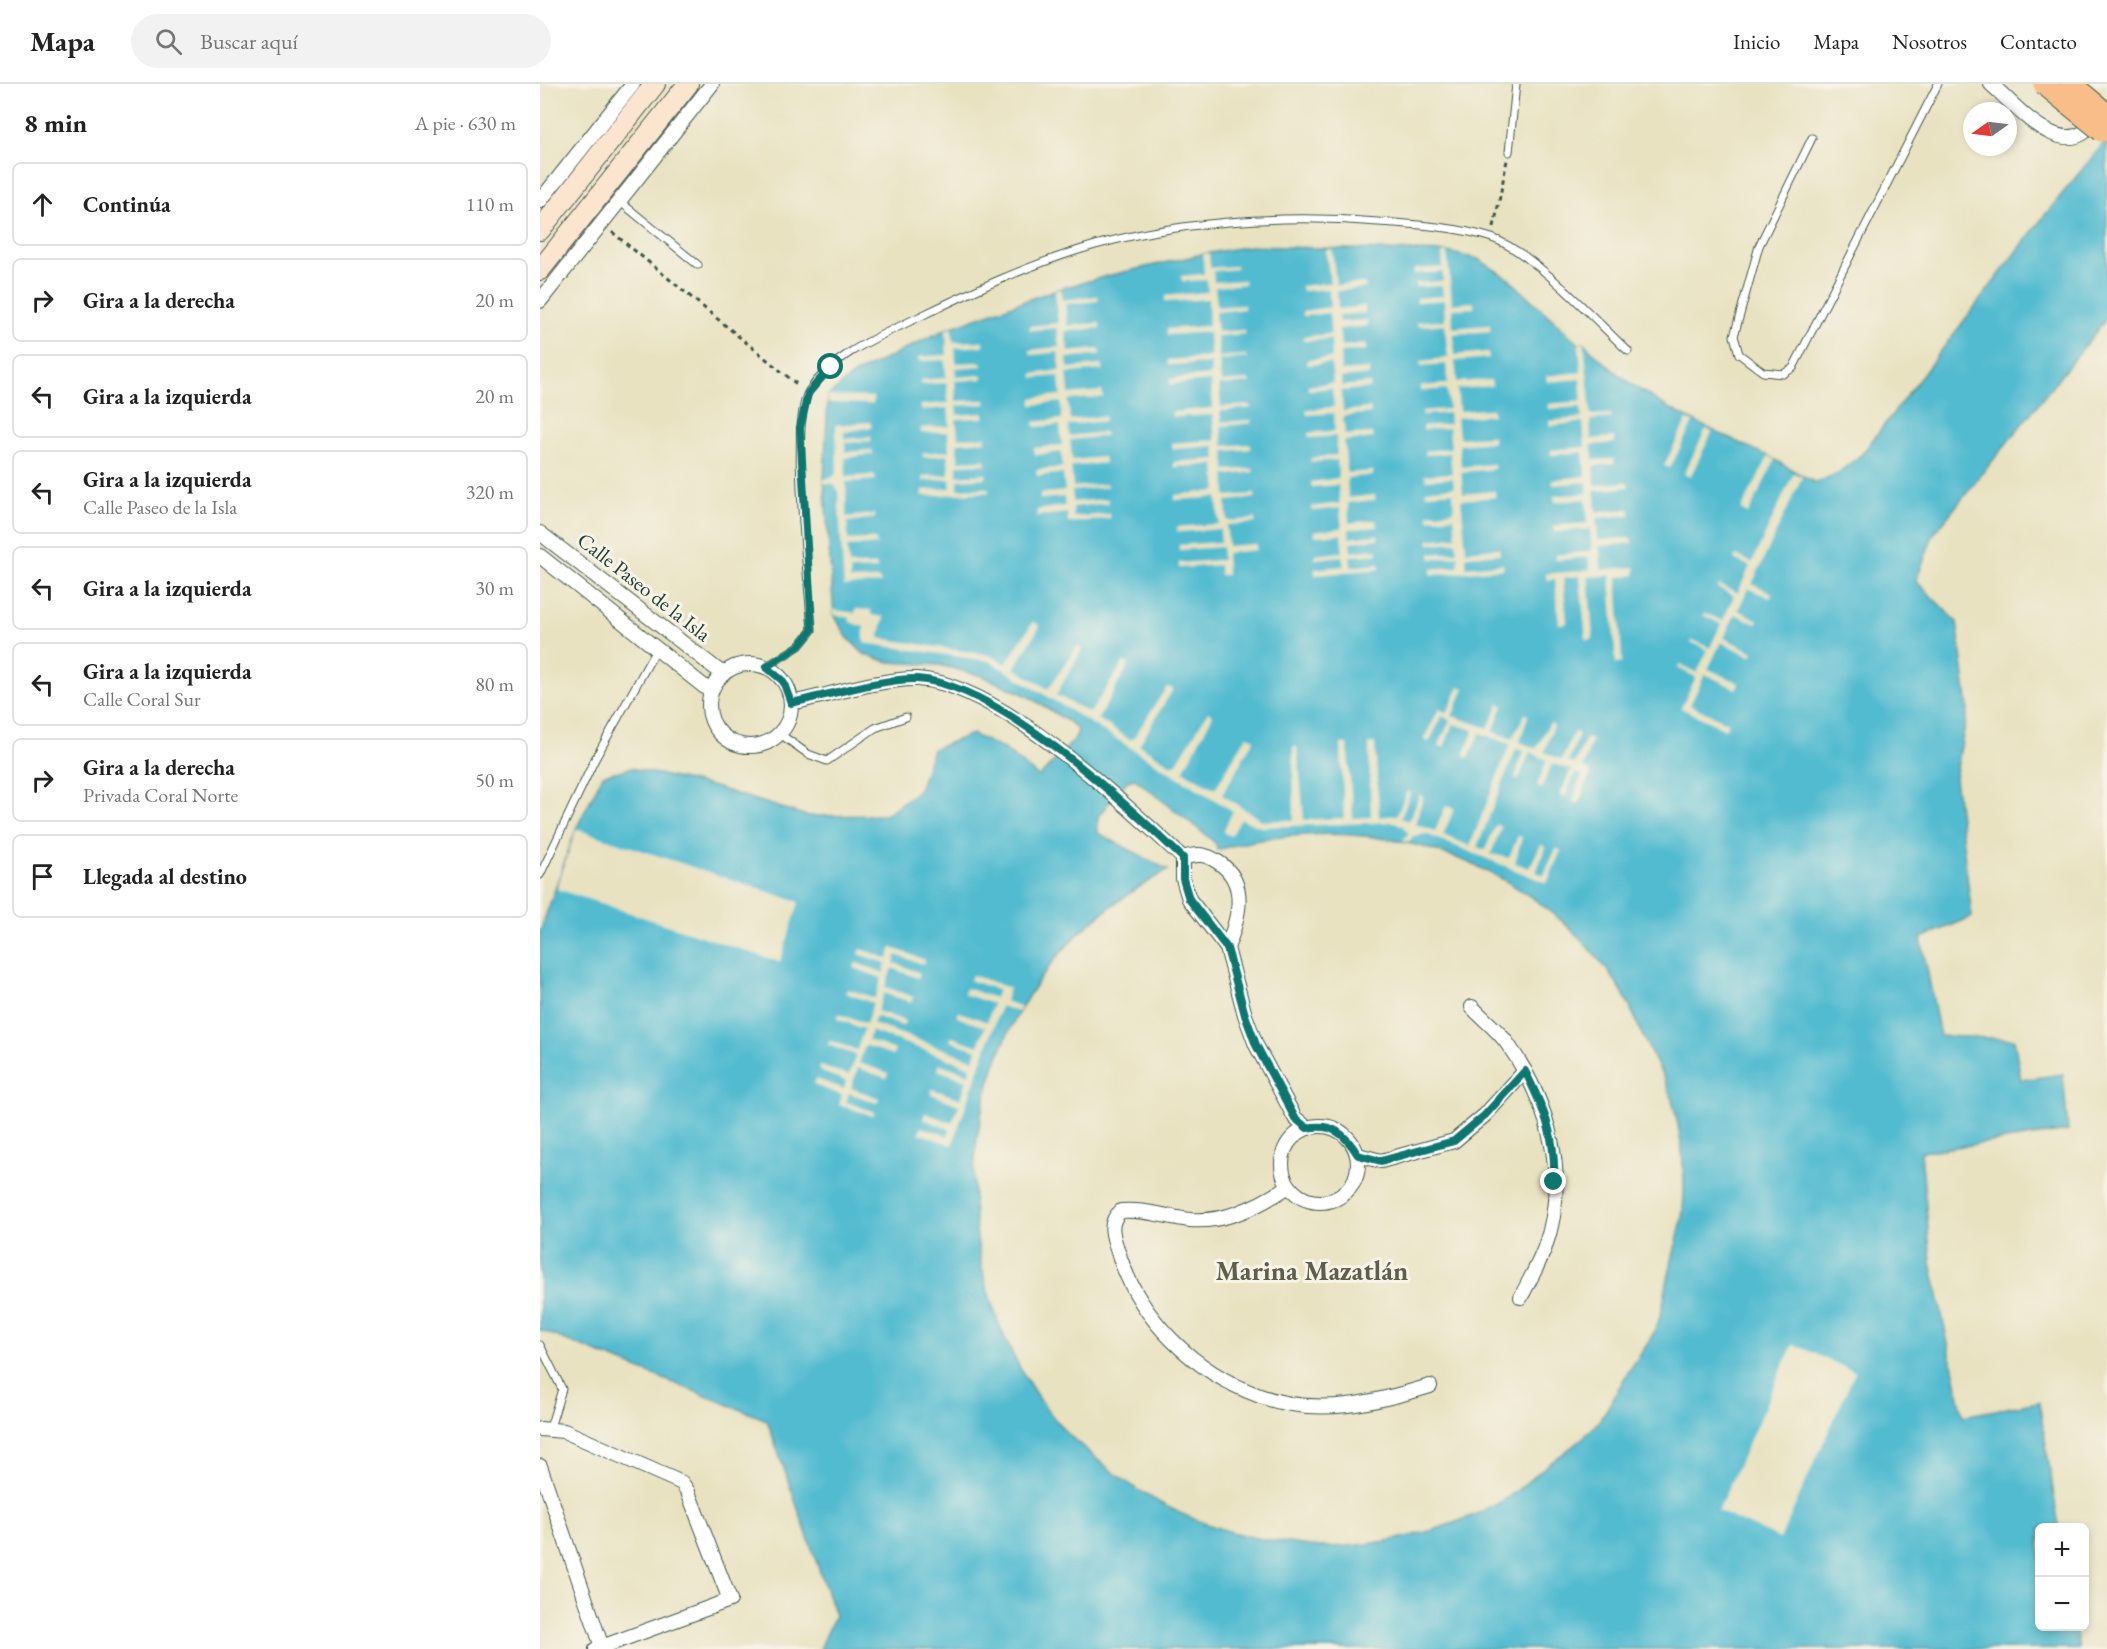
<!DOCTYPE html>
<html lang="es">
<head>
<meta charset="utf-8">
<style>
  body { margin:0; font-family:"EB Garamond",serif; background:#f2f2f2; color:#222 }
  .controls { position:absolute; right:18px; bottom:18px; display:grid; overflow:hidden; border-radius:9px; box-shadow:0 3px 9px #0003 }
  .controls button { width:54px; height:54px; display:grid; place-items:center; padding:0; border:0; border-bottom:2px solid #e0e0e0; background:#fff; color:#222; font:30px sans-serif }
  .compass { position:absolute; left:1423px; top:18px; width:54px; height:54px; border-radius:50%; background:#fff; box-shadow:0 3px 9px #0003; rotate:256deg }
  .stop { position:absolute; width:18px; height:18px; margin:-14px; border:4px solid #0f766e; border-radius:50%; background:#fff }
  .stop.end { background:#0f766e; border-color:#fff; box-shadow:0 2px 6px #0008 }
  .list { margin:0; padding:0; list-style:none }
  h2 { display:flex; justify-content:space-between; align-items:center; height:78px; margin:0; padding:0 24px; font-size:26px }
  h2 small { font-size:20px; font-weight:400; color:#767676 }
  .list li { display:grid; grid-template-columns:39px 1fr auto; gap:18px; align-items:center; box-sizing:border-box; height:84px; margin:0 12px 12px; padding:0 12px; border:2px solid #e0e0e0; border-radius:9px }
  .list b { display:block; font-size:22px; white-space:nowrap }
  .list p { margin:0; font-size:20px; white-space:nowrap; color:#767676 }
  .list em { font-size:20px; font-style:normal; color:#767676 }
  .icon { flex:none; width:33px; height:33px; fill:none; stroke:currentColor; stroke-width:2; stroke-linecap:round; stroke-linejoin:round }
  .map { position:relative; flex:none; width:1567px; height:1565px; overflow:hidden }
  header { display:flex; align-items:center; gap:36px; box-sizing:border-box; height:84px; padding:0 30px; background:#fff; border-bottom:2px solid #e0e0e0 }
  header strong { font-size:28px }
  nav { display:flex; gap:33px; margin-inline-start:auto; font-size:21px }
  .search { width:420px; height:54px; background:#f2f2f2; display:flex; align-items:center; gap:15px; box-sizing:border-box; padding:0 21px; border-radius:33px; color:#767676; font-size:22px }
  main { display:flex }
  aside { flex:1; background:#fff }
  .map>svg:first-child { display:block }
  .water { fill:#53bbd0; stroke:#397c82; stroke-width:1.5; fill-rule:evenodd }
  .pier { fill:#e9e2c1 }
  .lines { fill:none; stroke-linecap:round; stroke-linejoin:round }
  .lane-casing { stroke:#3d5649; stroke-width:9 }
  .street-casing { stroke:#3d5649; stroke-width:16 }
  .secondary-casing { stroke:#3d5649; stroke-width:22 }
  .path { stroke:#3d5649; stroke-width:3; stroke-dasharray:4.5 4.5; stroke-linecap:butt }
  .lane { stroke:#fff; stroke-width:7 }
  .street { stroke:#fff; stroke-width:14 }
  .secondary { stroke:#fce5cf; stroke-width:20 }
  .primary-bridge-casing { stroke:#3d5649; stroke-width:23; stroke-linecap:butt }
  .primary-bridge { stroke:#f8bd88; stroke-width:21 }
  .route { stroke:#0f766e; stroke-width:8 }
  .labels { text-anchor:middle; stroke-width:6; stroke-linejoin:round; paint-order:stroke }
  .street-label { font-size:21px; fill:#1f3d34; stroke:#f7f3e8 }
  .district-label { font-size:27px; font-weight:bold; fill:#5d5e4b; stroke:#f7f3e8 }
</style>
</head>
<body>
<header>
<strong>Mapa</strong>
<div class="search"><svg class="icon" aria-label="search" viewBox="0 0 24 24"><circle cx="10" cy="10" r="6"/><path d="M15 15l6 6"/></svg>Buscar aquí</div>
<nav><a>Inicio</a><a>Mapa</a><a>Nosotros</a><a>Contacto</a></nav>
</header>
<main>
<aside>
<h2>8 min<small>A pie · 630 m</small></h2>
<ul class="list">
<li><svg class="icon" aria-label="ahead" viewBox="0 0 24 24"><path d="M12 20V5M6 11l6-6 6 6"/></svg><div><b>Continúa</b></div><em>110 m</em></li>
<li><svg class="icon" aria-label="right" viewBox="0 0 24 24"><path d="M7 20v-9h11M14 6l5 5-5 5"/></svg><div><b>Gira a la derecha</b></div><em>20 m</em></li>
<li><svg class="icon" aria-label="left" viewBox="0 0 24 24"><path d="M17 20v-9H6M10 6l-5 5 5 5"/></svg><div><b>Gira a la izquierda</b></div><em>20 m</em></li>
<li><svg class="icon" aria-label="left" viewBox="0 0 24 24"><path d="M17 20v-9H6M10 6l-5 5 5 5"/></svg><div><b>Gira a la izquierda</b><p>Calle Paseo de la Isla</p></div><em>320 m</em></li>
<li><svg class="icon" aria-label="left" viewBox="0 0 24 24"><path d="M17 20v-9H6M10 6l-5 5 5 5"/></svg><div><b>Gira a la izquierda</b></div><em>30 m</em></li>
<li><svg class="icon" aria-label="left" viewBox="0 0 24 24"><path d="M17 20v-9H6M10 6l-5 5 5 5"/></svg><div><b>Gira a la izquierda</b><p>Calle Coral Sur</p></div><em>80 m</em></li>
<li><svg class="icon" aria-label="right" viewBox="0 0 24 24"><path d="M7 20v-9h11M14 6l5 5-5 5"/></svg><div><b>Gira a la derecha</b><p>Privada Coral Norte</p></div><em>50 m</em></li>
<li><svg class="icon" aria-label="arrive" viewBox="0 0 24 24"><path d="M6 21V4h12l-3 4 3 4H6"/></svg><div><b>Llegada al destino</b></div></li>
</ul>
</aside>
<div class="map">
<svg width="1567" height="1565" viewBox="0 0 1567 1565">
  <rect width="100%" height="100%" fill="#f7f3e8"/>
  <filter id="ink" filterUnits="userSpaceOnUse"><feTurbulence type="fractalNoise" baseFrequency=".0167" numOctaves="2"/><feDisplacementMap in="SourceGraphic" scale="12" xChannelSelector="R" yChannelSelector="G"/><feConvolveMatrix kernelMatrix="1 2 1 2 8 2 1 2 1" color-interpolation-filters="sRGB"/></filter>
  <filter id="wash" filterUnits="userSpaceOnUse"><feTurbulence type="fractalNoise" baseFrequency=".008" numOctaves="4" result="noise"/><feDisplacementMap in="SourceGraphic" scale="24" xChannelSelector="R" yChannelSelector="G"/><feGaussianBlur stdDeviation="1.35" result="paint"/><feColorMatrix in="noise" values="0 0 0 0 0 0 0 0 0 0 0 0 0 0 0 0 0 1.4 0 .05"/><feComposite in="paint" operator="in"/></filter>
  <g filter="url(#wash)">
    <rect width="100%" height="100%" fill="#e9e2c1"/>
    <path class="water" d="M1567,55V234L1393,451L1376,497L1417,538L1428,625L1415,694L1432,833L1381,854L1400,952L1474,955L1481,996L1523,990L1528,1047L1381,1068L1391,1178L1423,1332L1499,1318L1519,1443L1500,1444V1542L1535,1543L1539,1565H280L295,1531L227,1336L0,1246V848L36,745L63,691L91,684L171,702L267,732L345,731L379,706L393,665L432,650L465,666L499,693L534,656L538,647L532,640L488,612L442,592L400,581L348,578L324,570L307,553L294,531L284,395L288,312L313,291L406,245L515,206L571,191L663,170L711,162L907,168L938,175L968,194L1039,260L1044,259C1096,314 1161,341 1228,372C1244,380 1259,391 1276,399L1298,389L1322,370L1505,131ZM595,695L666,751L676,760L677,766C825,723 986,769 1076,898C1089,916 1096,938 1105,957C1113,973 1123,990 1129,1007C1141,1039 1146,1092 1143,1126C1141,1147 1133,1169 1129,1190C1125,1207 1123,1228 1116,1244C1109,1260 1097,1275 1087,1290C1076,1308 1066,1331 1052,1345C1037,1361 1017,1373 1000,1387C987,1398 973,1412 957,1420C905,1447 847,1461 789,1463C771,1464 752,1459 734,1457C667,1447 610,1420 558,1376C547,1366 535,1357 525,1347C407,1216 403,1009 516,874C547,837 586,809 628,786L558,749V732L587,697Z"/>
    <g class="pier">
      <polygon points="792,165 796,201 825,199 825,204 797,207 798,225 825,222 825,229 798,231 799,238 827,236 827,242 799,245 801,262 826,260 826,266 800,268 801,287 829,285 829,291 801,294 802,302 830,299 830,304 801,307 803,327 830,324 831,329 803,332 805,351 832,349 833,354 804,357 807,389 833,387 833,391 807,394 808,414 835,411 835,416 808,419 809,439 836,436 837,443 809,445 809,454 838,451 838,455 810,458 811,468 837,465 838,470 810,472 811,483 839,480 840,485 775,491 775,485 804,482 802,472 775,475 775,471 803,468 801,450 775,452 774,447 802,444 800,424 772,427 772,423 800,419 798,401 772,403 771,398 799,394 797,376 771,378 771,374 797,371 796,352 769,354 768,349 795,347 794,329 767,331 766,326 794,323 792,304 768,306 768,302 793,299 791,279 767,281 767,276 792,274 791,255 764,257 763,253 791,250 789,229 763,232 763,227 790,223 789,205 762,207 761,202 790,199 786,166"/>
      <polygon points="907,168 912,220 934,218 934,224 912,225 913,244 950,241 950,247 913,250 915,271 948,268 949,274 915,277 917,298 951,296 952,302 917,305 919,327 952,325 953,331 917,334 919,354 953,352 953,358 919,361 921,383 954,380 954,385 921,388 923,410 955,407 955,413 921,416 926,467 959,464 960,470 926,472 926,483 963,480 963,485 891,491 891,485 919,483 918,472 891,475 890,470 917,468 916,458 889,460 889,456 916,453 914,433 889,435 888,430 914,427 913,408 886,410 886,406 914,403 913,394 886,396 885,391 912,389 910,369 885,371 885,367 911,364 909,344 883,346 883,342 910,340 909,329 883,331 882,327 909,325 907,305 881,307 881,302 908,300 906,280 881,282 881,277 908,274 905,240 878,242 877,238 905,236 904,216 877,218 877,214 903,212 902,202 876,203 876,199 903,197 903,188 874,190 874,185 903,183 902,169"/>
      <polygon points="669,169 670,184 696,182 696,185 673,187 674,198 704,196 704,200 675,203 677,223 704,221 704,225 675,228 677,248 705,246 705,250 677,252 679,273 706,271 706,274 679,276 681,298 709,296 709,299 679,301 681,323 710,321 711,324 680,327 681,338 711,336 711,339 681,342 683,362 711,360 711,365 684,367 685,386 713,385 713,388 685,391 686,412 715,410 715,414 686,417 687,437 715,435 715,439 686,441 688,462 716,460 716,466 686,469 687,491 680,491 679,481 639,484 639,479 682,476 682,463 639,466 639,461 681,458 680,445 638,448 637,443 679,440 677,413 635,416 635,411 677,407 675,380 634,383 634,378 676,375 675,362 633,365 632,359 675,356 673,331 632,333 632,328 673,324 671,297 630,300 630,295 671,291 671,279 628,281 628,276 671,273 669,248 627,251 627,245 669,242 668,215 625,218 625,212 668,208 667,196 642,197 641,192 664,190 663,170"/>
      <polygon points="521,205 522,216 558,212 558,217 525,220 527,242 560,239 560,244 525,247 528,268 560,265 560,270 527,274 528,284 562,281 562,286 527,289 529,310 562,307 563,313 528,316 530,336 564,332 565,337 528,341 529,352 565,348 565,352 530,356 532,376 564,373 565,379 531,382 533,403 567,400 567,403 532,407 533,418 568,415 569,419 533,423 533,433 569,430 570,434 528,439 527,429 497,432 497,426 525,422 524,413 500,415 500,410 525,407 523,389 497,392 496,386 523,383 521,368 495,371 494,364 522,361 520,341 495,343 494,338 522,335 521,318 492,321 492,314 521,311 519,292 493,294 493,290 521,286 518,268 491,271 490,266 519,263 517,244 490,246 490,242 518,239 515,206"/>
      <polygon points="412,244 413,258 443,257 443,262 415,264 416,279 441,278 442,282 415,284 416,293 442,291 442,295 415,297 416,317 445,316 445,320 416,322 417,331 444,329 444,334 416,335 418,354 445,353 446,357 417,359 418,377 445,376 446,380 417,381 417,392 446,390 446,394 418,396 418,405 448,404 449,408 383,412 383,406 411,404 410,395 383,397 383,392 409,391 408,371 383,373 383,369 409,367 408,348 381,349 381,344 410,342 408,324 381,326 381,321 408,319 407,299 380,300 380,296 406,294 405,276 379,277 378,273 407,271 406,245"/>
      <polygon points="1044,259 1051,331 1071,330 1071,334 1050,336 1051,355 1074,353 1075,359 1051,361 1053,376 1074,375 1074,380 1053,382 1055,401 1088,398 1088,403 1054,407 1056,428 1089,425 1090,431 1056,434 1058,456 1091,454 1092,459 1059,462 1061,486 1095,483 1095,491 1077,493 1082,578 1076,579 1070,491 1048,493 1053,555 1046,556 1040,492 1023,494 1027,539 1019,540 1015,495 1007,496 1006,490 1050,486 1049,473 1016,476 1015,471 1052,467 1050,445 1014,448 1014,442 1048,439 1046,415 1015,418 1014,412 1048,409 1047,398 1013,401 1012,396 1046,392 1043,368 1011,371 1011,366 1045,363 1043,338 1010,342 1009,337 1042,334 1041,323 1009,325 1008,320 1042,317 1040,295 1007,298 1006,292 1041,288 1039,260"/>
      <polygon points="288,312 333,313 333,320 288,319"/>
      <polygon points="1147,336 1153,338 1130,384 1124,382"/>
      <polygon points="330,338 332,343 304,348 304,355 331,353 331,357 305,359 305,368 332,366 333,370 305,374 306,393 334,391 336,396 306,398 306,433 334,430 335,434 307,438 308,456 335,455 337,460 307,463 309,481 336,481 337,485 310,486 310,496 339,495 341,499 304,502 298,406 294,400 284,399 284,395 292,394 297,388 296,341"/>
      <polygon points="1166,345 1172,348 1150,393 1144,390"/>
      <polygon points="1229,372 1235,376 1208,430 1201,426"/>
      <polygon points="1254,389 1262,393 1212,500 1232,509 1230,514 1208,504 1198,526 1218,536 1216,540 1195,530 1184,554 1213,568 1211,572 1181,558 1168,585 1199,599 1196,605 1165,590 1150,621 1188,639 1185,645 1141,624 1156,593 1138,584 1140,581 1157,589 1168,566 1151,558 1153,556 1170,564 1181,540 1163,531 1164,529 1183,537 1194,512 1178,504 1179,501 1198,509 1210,482 1194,475 1196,471 1212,479"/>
      <polygon points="316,525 331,526 331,531 344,533 339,554 449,571 466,580 493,538 500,542 474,584 508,605 538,562 542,565 516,611 550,629 584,578 589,580 558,635 589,655 593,655 627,603 633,605 599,661 631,681 637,679 668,628 673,631 643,687 675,705 707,652 714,655 682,711 723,737 754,736 753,663 757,663 764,736 804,734 801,660 807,660 813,734 831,733 829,660 835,659 839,733 857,731 867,707 870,709 861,734 869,737 880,711 883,713 875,740 895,747 906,722 914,725 903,751 930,762 970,660 940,649 928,674 924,672 934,646 913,640 904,663 902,663 899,661 910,636 902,632 889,658 884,656 899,625 907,629 919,603 924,604 912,632 948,644 959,620 963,621 953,648 972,655 985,630 988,631 980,658 996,665 1010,639 1014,641 1004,668 1022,676 1034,648 1039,650 1028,678 1035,680 1046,654 1052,656 1043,683 1051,688 1038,720 1033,717 1042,691 1035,689 1025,713 1020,711 1031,686 1012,679 1001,705 997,702 1007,676 990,668 978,696 975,694 984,667 976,665 937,763 945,766 956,741 961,743 951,770 969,774 978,752 982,753 975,779 989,784 1001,761 1006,763 996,788 1004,791 1016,765 1021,766 1007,799 886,750 873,752 869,758 863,757 869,750 863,742 855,738 721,743 701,735 691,752 683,748 693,727 450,577 324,559 324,543 310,538 310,534 294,531 294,526 315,529"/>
      <polygon points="36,745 259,818 240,878 17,805"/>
      <polygon points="352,864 385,876 383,880 356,871 354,879 380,889 378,894 352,884 345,903 373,913 371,918 344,909 337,927 365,937 363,942 336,932 333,940 434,976 437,966 410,957 412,953 438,962 445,943 417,933 419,928 447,938 453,920 424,910 426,904 455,914 458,906 430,896 432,891 469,904 465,917 481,923 479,928 461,922 412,1061 379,1049 381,1043 408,1052 410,1045 383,1035 385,1029 412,1039 419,1021 391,1010 392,1005 421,1015 427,996 398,986 400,980 429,990 431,983 331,947 328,956 355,966 353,971 325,961 319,979 348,989 346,994 318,984 311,1004 339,1014 337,1019 309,1009 306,1018 334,1028 333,1032 299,1020 302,1011 274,1001 276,995 304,1005 306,997 279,987 280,982 309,991 316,971 288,961 290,957 317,966 324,945 297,935 298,930 326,940 333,919 306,909 307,905 335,914 342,894 314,884 316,879 344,889 346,879 319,870 321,865 348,875"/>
      <polygon points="1253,1260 1315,1288 1240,1455 1178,1427"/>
    </g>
  </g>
  <g filter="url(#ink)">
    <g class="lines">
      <defs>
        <g id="lane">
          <polyline points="1272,54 1219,162 1194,252 1199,270 1223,288 1243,290 1253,284 1398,0"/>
          <polyline points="969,68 976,0"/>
          <polyline points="78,116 158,181"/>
          <path d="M226,583L259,562L272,546C269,502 249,338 269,307C295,268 343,251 383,231C435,206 487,182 542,165C632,137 744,130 838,138C873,140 918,143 952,154C993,168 1055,236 1088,267"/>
          <polyline points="240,650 268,670 287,677 335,644 366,633"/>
          <polyline points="0,791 55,675 117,564"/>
          <polyline points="0,1261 22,1305 9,1347"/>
        </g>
        <g id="street">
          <path d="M1451,0C1477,23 1526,83 1556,35"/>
          <polyline points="0,117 93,0"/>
          <polyline points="0,217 172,0"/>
          <polyline points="0,449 183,590"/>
          <polyline points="0,472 171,608"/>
          <circle cx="210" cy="621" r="41"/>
          <path d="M251,619C286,612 344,594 377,595C458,599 584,719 643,774V795L649,815L687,864L705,931L716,961L755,1034L767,1044"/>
          <path d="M643,774C657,769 666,770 678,778C710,799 698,835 687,864"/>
          <path d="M932,923C943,935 958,946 967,959C1009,1018 1030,1092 1005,1163C999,1180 989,1197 981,1213"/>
          <circle cx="780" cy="1080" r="38"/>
          <polyline points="818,1071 841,1077 914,1057 945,1031 985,987"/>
          <path d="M749,1102C721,1121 684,1139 650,1136C627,1133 604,1125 581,1127C567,1139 573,1152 578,1168C599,1235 654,1288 720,1312C777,1333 834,1319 890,1302"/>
          <polyline points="0,1345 24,1347 142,1399 148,1408 190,1516 56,1565"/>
          <polyline points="0,1382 62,1563"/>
        </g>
        <g id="secondary">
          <polyline points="0,146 115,0"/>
          <polyline points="0,186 148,0"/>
        </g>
      </defs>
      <use href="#lane" class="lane-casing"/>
      <use href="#street" class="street-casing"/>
      <use href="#secondary" class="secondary-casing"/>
      <g class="path">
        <polyline points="954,143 967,76"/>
        <polyline points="72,148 259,302"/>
      </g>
      <use href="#lane" class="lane"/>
      <use href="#street" class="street"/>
      <use href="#secondary" class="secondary"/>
      <defs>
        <g id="primary-bridge">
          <polyline points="1504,0 1562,47"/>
          <polyline points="1531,0 1567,30"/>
        </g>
      </defs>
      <use href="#primary-bridge" class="primary-bridge-casing"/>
      <use href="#primary-bridge" class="primary-bridge"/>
    </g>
  </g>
  <g class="lines" filter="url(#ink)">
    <path class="route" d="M291,283L268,309L260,344L272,546L259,562L226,583L243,597L251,619C286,612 343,594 377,595C457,599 585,719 643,774V795L649,815L687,864L705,931L716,961L755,1034L767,1044C793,1039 805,1050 818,1071L841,1077L914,1057L945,1031L985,987C1005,1027 1016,1053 1014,1098"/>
  </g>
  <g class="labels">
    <g class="street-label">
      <text transform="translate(104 503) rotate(38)" y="7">Calle Paseo de la Isla</text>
    </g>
    <g class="district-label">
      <text x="772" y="1196">Marina Mazatlán</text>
    </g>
  </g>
</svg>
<div class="controls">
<button>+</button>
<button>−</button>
</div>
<svg class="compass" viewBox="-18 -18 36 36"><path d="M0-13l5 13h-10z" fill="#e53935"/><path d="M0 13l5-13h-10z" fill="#767676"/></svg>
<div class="stop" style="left:291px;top:283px"></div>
<div class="stop end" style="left:1014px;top:1098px"></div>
</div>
</main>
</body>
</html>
